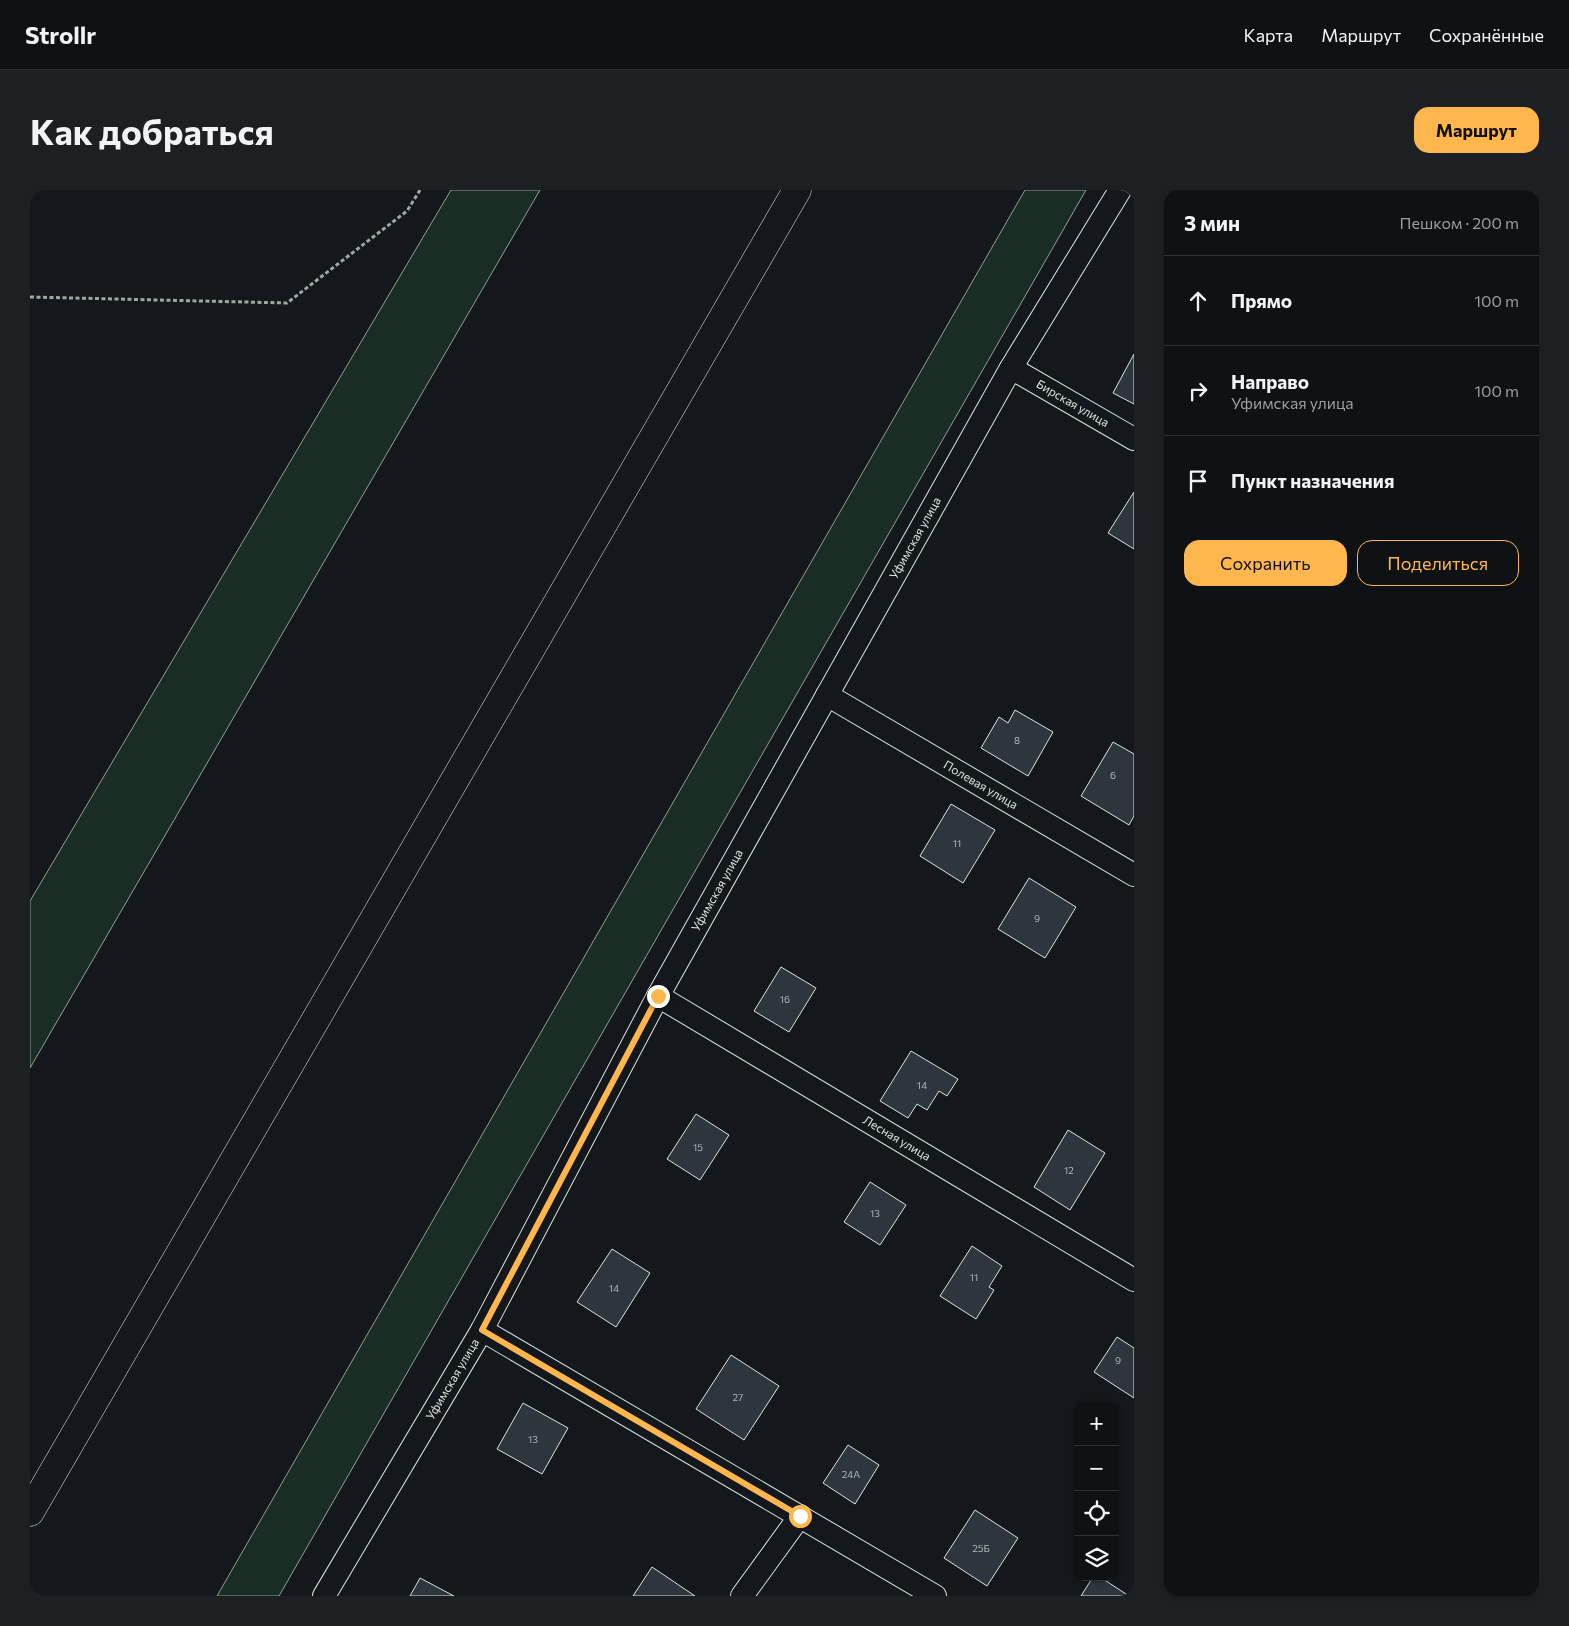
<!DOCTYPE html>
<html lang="ru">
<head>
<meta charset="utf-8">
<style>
  body { margin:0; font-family:Commissioner,sans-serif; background:#1d2022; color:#f1f3f6 }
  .controls { position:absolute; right:15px; bottom:15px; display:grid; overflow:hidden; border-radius:10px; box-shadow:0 1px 4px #0004 }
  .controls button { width:45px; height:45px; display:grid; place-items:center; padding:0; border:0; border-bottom:1px solid #2f3234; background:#0f1215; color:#f1f3f6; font:25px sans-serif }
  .stop { position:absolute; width:15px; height:15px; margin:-11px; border:4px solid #ffb74d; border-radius:50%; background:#fff }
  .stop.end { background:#ffb74d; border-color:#fff; box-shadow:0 1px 5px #0008 }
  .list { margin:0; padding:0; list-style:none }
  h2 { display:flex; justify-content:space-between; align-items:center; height:65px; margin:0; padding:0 20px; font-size:21px }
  h2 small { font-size:16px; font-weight:400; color:#9b9ea0 }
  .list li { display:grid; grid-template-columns:32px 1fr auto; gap:15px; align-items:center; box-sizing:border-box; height:90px; padding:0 20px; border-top:1px solid #2f3234 }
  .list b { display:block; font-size:19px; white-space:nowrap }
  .list p { margin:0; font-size:16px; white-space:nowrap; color:#9b9ea0 }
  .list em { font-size:16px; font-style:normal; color:#9b9ea0 }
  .actions { display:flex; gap:10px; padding:15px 20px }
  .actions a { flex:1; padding:11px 0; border:1px solid #ffb74d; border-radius:15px; text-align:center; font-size:18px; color:#ffb74d }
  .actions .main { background:#ffb74d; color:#111 }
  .icon { flex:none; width:28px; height:28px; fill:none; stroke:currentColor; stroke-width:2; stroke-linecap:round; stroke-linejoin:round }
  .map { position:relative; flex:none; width:1104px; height:1406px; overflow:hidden; border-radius:15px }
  header { display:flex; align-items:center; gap:30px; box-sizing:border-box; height:70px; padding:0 25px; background:#0f1215; border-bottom:1px solid #2f3234 }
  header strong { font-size:24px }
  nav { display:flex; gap:28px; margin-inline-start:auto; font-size:18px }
  .intro { display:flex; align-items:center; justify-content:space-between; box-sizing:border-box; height:120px; padding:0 30px }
  h1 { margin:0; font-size:35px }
  .button { padding:12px 22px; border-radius:15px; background:#ffb74d; color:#111; font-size:18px; font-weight:700 }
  main { display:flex; gap:30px; padding:0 30px }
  aside { flex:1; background:#0f1215; border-radius:15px; box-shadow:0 1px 4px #0004 }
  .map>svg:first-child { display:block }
  .green { fill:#1a2d24; stroke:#939e99 }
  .building { fill:#2c363c; stroke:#d8e6dc }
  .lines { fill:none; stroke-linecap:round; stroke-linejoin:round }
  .minor-casing { stroke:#d8e6dc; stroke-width:24 }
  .primary-casing { stroke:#d8e6dc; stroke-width:29 }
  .path { stroke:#9da8a2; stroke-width:3; stroke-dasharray:4 2.5; stroke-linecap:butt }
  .minor { stroke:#14181c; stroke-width:22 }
  .primary { stroke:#14181c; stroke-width:28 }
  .route { stroke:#ffb74d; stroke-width:6 }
  .labels { text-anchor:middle; stroke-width:4; stroke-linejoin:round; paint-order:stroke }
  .number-label { font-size:10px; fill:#adbab4 }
  .street-label { font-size:12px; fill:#d8e6dc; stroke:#14181c }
</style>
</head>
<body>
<header>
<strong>Strollr</strong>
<nav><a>Карта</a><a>Маршрут</a><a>Сохранённые</a></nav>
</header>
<div class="intro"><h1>Как добраться</h1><a class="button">Маршрут</a></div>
<main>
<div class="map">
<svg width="1104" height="1406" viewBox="0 0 1104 1406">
  <rect width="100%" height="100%" fill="#14181c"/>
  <g class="green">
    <polygon points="421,0 510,0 0,878 0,711"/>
    <polygon points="995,0 1056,0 249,1406 187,1406"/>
  </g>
  <g class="building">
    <polygon points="1104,164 1104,214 1083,203"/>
    <polygon points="1104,302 1104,359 1078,343"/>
    <polygon points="985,520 1023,542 998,586 951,558 969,527 978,533"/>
    <polygon points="1083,552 1104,564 1104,626 1099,635 1051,606"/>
    <polygon points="921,614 965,640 933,693 890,666"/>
    <polygon points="999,688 1046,717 1015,768 968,739"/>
    <polygon points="751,777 786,798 759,842 724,821"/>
    <polygon points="881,861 928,889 917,906 909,901 897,920 887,914 878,928 850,911"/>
    <polygon points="666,924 699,945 670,990 637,969"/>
    <polygon points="1038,940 1075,963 1040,1020 1004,997"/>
    <polygon points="840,992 876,1015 850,1055 814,1032"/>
    <polygon points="942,1056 972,1076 959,1097 964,1100 946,1129 910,1106"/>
    <polygon points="582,1059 620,1083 586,1137 547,1112"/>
    <polygon points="1087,1147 1104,1158 1104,1208 1064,1182"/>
    <polygon points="701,1165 749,1196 714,1250 666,1219"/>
    <polygon points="493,1213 538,1238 512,1284 467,1259"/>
    <polygon points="818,1255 849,1275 825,1314 793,1293"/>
    <polygon points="945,1320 988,1348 957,1396 914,1368"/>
    <polygon points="622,1377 665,1406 603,1406"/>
    <polygon points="1063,1387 1070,1387 1099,1406 1051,1406"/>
    <polygon points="390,1388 424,1406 380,1406"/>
  </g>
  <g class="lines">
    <defs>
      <g id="minor">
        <path id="s1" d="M981,178L1104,249"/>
        <path id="s2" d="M797,505L1104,685"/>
        <path id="s3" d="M628,806L1104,1090"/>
        <polyline points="452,1140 905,1406"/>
        <path id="s4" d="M294,1406L452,1140L628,806L981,178L1090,0"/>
        <polyline points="712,1406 770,1326"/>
      </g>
      <polyline id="primary" points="0,1322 767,0"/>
    </defs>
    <use href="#minor" class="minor-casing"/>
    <use href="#primary" class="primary-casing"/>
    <polyline class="path" points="0,107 257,113 377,21 390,0"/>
    <use href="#minor" class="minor"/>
    <use href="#primary" class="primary"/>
  </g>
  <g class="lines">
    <polyline class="route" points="628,806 452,1140 770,1326"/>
  </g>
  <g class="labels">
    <g class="number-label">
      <text x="987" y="554">8</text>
      <text x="1083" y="589">6</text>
      <text x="927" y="657">11</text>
      <text x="1007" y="732">9</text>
      <text x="755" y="813">16</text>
      <text x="892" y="899">14</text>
      <text x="668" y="961">15</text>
      <text x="1039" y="984">12</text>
      <text x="845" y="1027">13</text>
      <text x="944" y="1091">11</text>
      <text x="584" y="1102">14</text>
      <text x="1088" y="1174">9</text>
      <text x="708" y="1211">27</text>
      <text x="503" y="1253">13</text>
      <text x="821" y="1288">24А</text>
      <text x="951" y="1362">25Б</text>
    </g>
    <g class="street-label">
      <text dy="4" stroke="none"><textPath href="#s1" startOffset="71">Бирская улица</textPath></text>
      <text dy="4" stroke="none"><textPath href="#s4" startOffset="1212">Уфимская улица</textPath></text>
      <text dy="4" stroke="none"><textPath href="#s2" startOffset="178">Полевая улица</textPath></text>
      <text dy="4" stroke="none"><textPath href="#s4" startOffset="808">Уфимская улица</textPath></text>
      <text dy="4" stroke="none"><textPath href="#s3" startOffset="278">Лесная улица</textPath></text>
      <text dy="4" stroke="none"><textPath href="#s4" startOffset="252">Уфимская улица</textPath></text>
    </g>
  </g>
</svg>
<div class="controls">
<button>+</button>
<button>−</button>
<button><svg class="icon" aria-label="locate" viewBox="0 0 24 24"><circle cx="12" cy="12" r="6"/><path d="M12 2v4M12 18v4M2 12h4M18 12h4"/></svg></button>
<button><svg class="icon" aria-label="layers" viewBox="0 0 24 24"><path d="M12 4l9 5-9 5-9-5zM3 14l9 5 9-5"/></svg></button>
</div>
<div class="stop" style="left:770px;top:1326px"></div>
<div class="stop end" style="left:628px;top:806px"></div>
</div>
<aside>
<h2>3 мин<small>Пешком · 200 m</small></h2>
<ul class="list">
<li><svg class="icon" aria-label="ahead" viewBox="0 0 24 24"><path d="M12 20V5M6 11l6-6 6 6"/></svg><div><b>Прямо</b></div><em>100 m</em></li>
<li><svg class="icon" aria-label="right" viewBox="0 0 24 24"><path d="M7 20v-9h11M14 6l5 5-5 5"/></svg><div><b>Направо</b><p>Уфимская улица</p></div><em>100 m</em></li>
<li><svg class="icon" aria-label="arrive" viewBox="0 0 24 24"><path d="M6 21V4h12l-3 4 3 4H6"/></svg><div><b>Пункт назначения</b></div></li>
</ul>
<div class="actions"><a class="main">Сохранить</a><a>Поделиться</a></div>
</aside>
</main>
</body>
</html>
